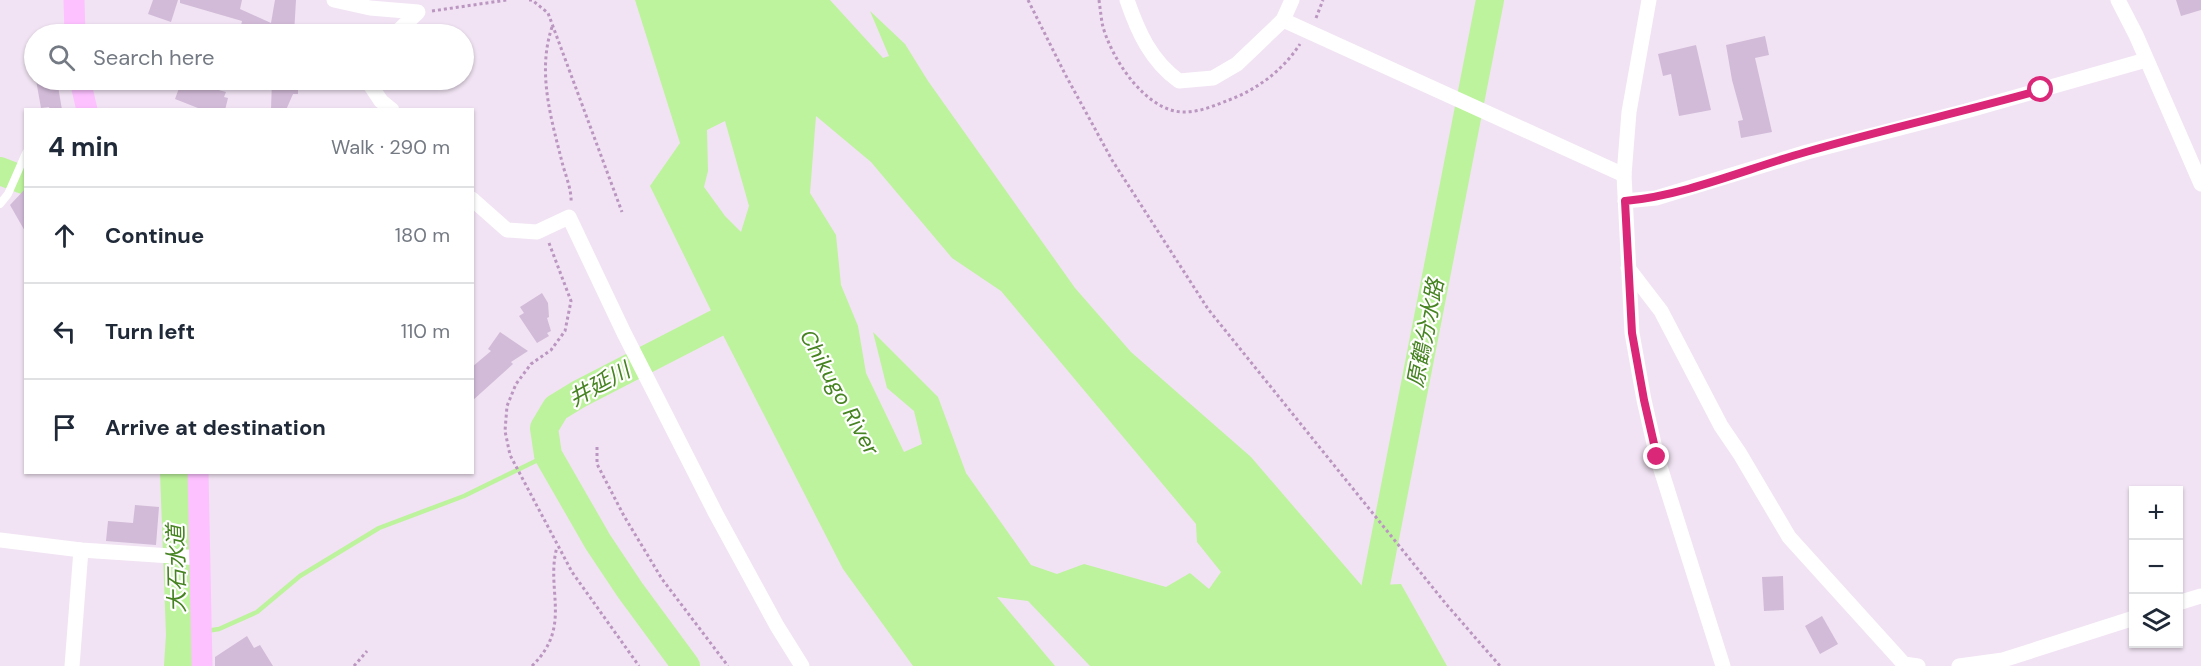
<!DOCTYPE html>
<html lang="en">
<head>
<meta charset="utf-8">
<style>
  body { margin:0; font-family:"DM Sans","Noto Sans JP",sans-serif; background:#f6f6f7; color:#1f2937 }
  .controls { position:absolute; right:18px; bottom:18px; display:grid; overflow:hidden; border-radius:0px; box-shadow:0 2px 4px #0004 }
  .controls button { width:54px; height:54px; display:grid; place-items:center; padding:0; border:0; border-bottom:2px solid #e0e1e3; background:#fff; color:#1f2937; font:30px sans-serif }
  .stop { position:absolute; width:18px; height:18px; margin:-14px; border:4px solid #db2777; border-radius:50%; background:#fff }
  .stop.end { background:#db2777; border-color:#fff; box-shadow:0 2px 6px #0008 }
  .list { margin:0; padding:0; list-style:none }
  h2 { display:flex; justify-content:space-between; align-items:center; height:78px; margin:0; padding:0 24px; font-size:26px }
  h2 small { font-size:20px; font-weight:400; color:#747a83 }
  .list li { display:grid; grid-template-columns:39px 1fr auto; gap:18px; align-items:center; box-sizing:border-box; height:96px; padding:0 24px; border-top:2px solid #e0e1e3 }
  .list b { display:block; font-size:22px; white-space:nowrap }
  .list em { font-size:20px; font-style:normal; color:#747a83 }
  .icon { flex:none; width:33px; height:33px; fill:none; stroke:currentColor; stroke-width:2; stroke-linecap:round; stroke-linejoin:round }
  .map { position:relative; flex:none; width:2201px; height:666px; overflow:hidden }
  .search { position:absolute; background:#fff; box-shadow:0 2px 4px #0004; left:24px; top:24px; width:450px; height:66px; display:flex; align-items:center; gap:15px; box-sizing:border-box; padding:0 21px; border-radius:33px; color:#747a83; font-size:22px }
  .panel { position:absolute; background:#fff; box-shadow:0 2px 4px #0004; left:24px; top:108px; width:450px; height:366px; border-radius:0px }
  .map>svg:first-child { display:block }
  .water { fill:#bdf39c; fill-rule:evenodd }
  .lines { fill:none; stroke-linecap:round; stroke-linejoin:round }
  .stream { stroke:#bdf39c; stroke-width:4.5 }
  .river { stroke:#bdf39c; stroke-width:28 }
  .building { fill:#d2bbd8 }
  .path { stroke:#ba96c1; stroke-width:3; stroke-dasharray:3 3; stroke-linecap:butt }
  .lane { stroke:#fff; stroke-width:8 }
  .street { stroke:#fff; stroke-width:15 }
  .secondary { stroke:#fdc1ff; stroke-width:21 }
  .route { stroke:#db2777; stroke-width:8 }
  .labels { text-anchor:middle; stroke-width:4.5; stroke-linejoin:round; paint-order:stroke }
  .water-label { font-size:22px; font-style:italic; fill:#468321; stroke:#fff }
</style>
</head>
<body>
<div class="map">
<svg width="2201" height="666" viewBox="0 0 2201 666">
  <rect width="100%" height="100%" fill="#f1e3f3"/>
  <path class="water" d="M635,0H830L883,58L889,56L870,11L905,44L928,81L1075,288L1131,352L1251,457L1362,586L1401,584L1447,666H1090L1028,601L997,597L1055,666H913L843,569L725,339L650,186L680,143ZM816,116L871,162L952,258L1001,291L1196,524L1197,542L1221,572L1209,589L1190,573L1166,587L1084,564L1057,574L1031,565L966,473L938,397L873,332L887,388L914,411L922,444L904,452L866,373L858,326L841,285L836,235L810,193ZM725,121L749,206L741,232L725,216L704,187L708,171L707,130Z"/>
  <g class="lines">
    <g class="stream">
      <polyline points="206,631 219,629 257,612 300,576 379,528 464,496 548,455"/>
      <polyline points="180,635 195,633"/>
    </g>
    <g class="river">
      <polyline points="0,171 26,181"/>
      <polyline points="174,472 180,635 178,666"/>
      <polyline points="686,666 630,590 598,542 548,455 544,428 556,408 579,394 750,306"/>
      <polyline points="1360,666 1490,0"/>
    </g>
  </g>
  <g class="building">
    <polygon points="153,0 178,0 171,22 148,14"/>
    <polygon points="180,0 242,0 240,9 271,23 275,0 296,0 294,34 239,34 242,21 180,3"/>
    <polygon points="2176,0 2201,0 2201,10 2181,16"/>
    <polygon points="1765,36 1769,55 1755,58 1772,132 1741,138 1738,121 1743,120 1732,80 1726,45"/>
    <polygon points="1696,45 1711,110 1679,116 1671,74 1663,76 1658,54"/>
    <polygon points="36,80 57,80 62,110 50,110 49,107 41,108"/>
    <polygon points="182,80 214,80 211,88 226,92 224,97 228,98 225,110 203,110 175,99"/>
    <polygon points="272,80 298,80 298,94 293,94 286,110 271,110"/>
    <polygon points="26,188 26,233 10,205"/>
    <polygon points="542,293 548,303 549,317 547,318 551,331 547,333 549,336 537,343 519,316 524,313 520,307"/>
    <polygon points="500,332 528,351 511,362 513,364 472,401 472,367 491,351 488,349"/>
    <polygon points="135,505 159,507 156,545 106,541 108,521 133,523"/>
    <polygon points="1783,576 1784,610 1764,611 1762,577"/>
    <polygon points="1822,616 1838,644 1820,654 1805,626"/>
    <polygon points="247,636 254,648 260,645 273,666 215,666 215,657"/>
  </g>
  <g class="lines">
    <g class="path">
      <polyline points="529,0 532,0 548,13 622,212"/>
      <polyline points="1028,0 1065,74 1112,160 1208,309 1446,604 1500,666"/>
      <path d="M1099,0C1100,8 1101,15 1102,23C1110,57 1146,113 1185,112C1200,112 1216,105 1229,100C1258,89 1283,70 1300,44"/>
      <polyline points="432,11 507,0"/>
      <polyline points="1316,18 1323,0"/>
      <path d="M552,27C537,72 551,118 562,162C565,174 572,190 571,203"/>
      <polyline points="549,243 571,301 565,331 551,350 531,364 516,384 507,406 505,431 510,455 572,572 639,666"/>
      <polyline points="597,447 597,464 624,516 662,579 728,666"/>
      <polyline points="354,666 367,651"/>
      <path d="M532,666C573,626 545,590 557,547"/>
    </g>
    <polyline class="lane" points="0,204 8,194 26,153"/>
    <g class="street">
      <polyline points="334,0 370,8 418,12 395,34"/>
      <path d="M1127,0C1138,32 1151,61 1179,81L1213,78L1237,64L1283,20L1292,0"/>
      <polyline points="1649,0 1629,112 1624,175 1632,333 1644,400 1657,457 1723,666"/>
      <polyline points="2118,0 2136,35 2201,184"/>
      <polyline points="1283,20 1624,175"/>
      <polyline points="367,80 381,101 392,110"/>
      <polyline points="472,199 507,230 537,232 569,217 624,333 716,514 777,626 802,666"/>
      <polyline points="1625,201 1656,198 1807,152 1966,111 2146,60"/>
      <polyline points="1628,268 1661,311 1721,426 1740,454 1789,537 1904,664 1918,666"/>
      <polyline points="0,540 81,550 201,558"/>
      <polyline points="2178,603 2201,596"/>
      <polyline points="72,666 81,550"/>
      <polyline points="1959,666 2003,660 2134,618"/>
    </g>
    <g class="secondary">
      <polyline points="74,0 75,34"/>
      <polyline points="80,80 87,110"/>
      <polyline points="198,472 202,666"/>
    </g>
  </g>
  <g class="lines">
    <path class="route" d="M1657,457L1644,400L1632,333L1625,201C1687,195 1746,169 1806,152C1884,129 1963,112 2041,90"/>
  </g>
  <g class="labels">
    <g class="water-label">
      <text transform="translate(1425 333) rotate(-79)" y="8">原鶴分水路</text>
      <text transform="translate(599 384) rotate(-29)" y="8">井延川</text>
      <text transform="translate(840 392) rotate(61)" y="8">Chikugo River</text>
      <text transform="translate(176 569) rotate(-91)" y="8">大石水道</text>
    </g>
  </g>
</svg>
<div class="controls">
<button>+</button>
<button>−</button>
<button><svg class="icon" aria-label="layers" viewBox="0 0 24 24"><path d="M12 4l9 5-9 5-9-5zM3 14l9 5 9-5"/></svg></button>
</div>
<div class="stop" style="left:2041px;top:90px"></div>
<div class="stop end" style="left:1657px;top:457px"></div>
<div class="search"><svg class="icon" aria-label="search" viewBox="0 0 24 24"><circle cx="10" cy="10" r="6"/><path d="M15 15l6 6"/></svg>Search here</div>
<section class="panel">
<h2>4 min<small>Walk · 290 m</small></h2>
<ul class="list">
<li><svg class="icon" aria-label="ahead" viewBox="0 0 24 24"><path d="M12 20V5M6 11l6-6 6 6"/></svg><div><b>Continue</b></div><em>180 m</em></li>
<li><svg class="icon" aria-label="left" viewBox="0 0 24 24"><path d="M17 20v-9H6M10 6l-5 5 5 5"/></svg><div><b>Turn left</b></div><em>110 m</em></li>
<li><svg class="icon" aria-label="arrive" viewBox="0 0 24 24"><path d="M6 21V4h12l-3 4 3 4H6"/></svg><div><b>Arrive at destination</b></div></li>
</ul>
</section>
</div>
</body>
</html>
